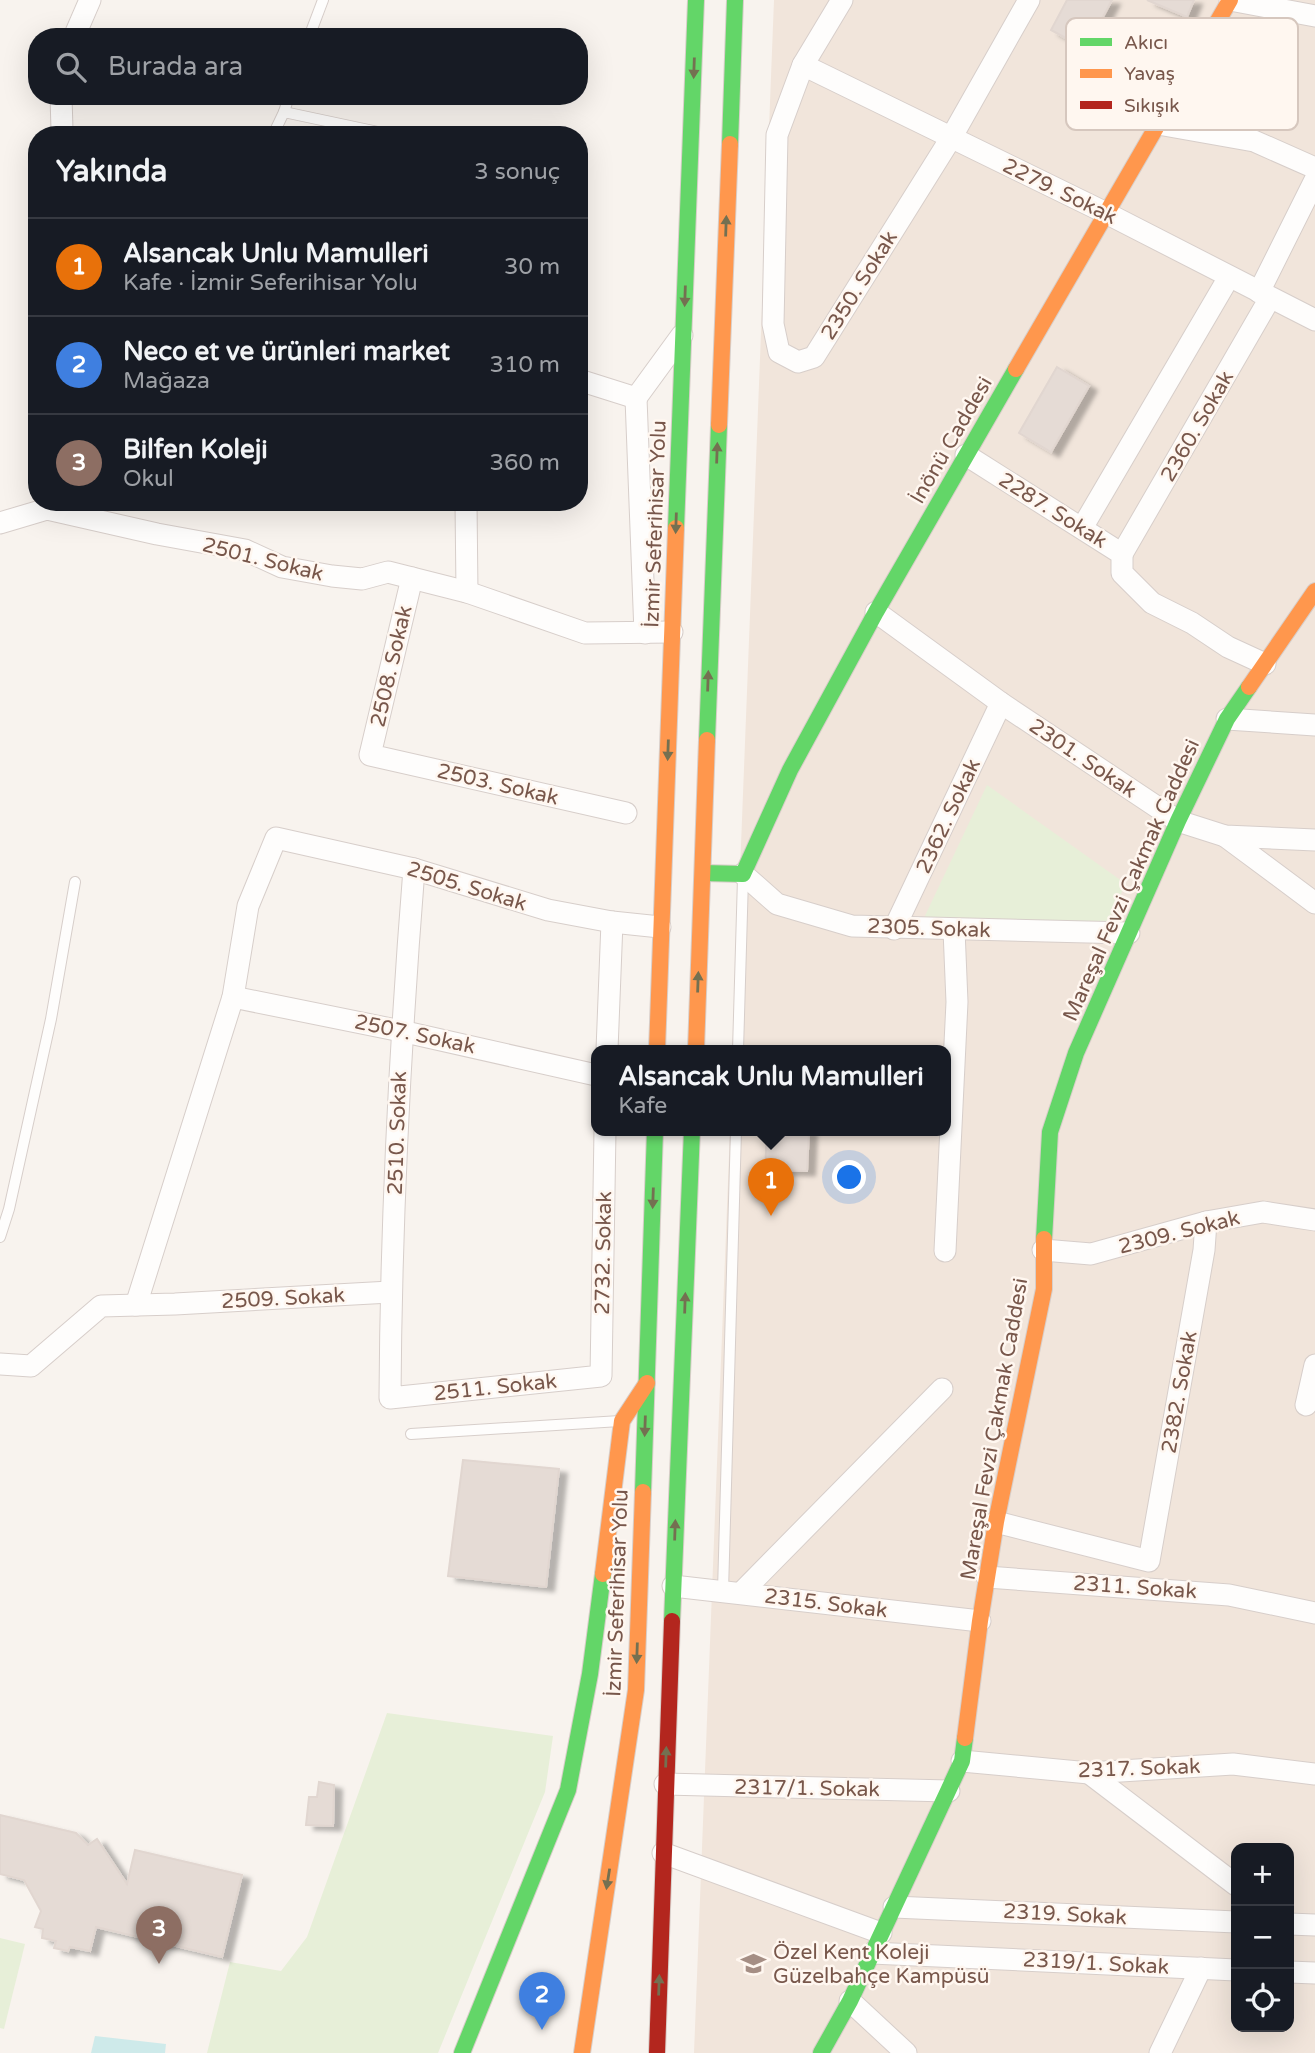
<!DOCTYPE html>
<html lang="tr">
<head>
<meta charset="utf-8">
<style>
  body { margin:0; font-family:"Varela Round",sans-serif; background:#20242c; color:#f1f3f6 }
  .controls { position:absolute; right:21px; bottom:21px; display:grid; overflow:hidden; border-radius:14px; box-shadow:0 7px 28px #0002 }
  .controls button { width:63px; height:63px; display:grid; place-items:center; padding:0; border:0; border-bottom:2px solid #363941; background:#171b24; color:#f1f3f6; font:35px sans-serif }
  .you { position:absolute; left:850px; top:1178px; width:24px; height:24px; margin:-18px; border:5px solid #fff; border-radius:50%; background:#1a73e8; box-shadow:0 0 0 10px #1a73e833 }
  .badge { display:grid; place-items:center; width:46px; height:46px; border-radius:50%; background:#8c9099; color:#fff; font-size:23px; font-weight:700 }
  .pin { position:absolute; translate:-50% -58px; filter:drop-shadow(0 2px 4px #0008) }
  .pin::after { content:''; position:absolute; top:37px; width:24px; height:21px; background:inherit; clip-path:polygon(0 0,100% 0,50% 100%) }
  .popup { position:absolute; left:591px; top:1045px; width:360px; height:91px; box-sizing:border-box; display:grid; place-content:center; border-radius:14px; background:#171b24; filter:drop-shadow(0 2px 5px #0005); font-size:23px; white-space:nowrap; color:#9ea1a6 }
  .popup b { font-size:26px; color:#f1f3f6 }
  .popup::after { content:''; position:absolute; left:50%; top:100%; margin-left:-14px; border:14px solid transparent; border-top-color:#171b24 }
  .list { margin:0; padding:0; list-style:none }
  h2 { display:flex; justify-content:space-between; align-items:center; height:91px; margin:0; padding:0 28px; font-size:30px }
  h2 small { font-size:23px; font-weight:400; color:#9ea1a6 }
  .list li { display:grid; grid-template-columns:46px 1fr auto; gap:21px; align-items:center; box-sizing:border-box; height:98px; padding:0 28px; border-top:2px solid #363941 }
  .list b { display:block; font-size:26px; white-space:nowrap }
  .list p { margin:0; font-size:23px; white-space:nowrap; color:#9ea1a6 }
  .list em { font-size:23px; font-style:normal; color:#9ea1a6 }
  .icon { flex:none; width:38px; height:38px; fill:none; stroke:currentColor; stroke-width:2; stroke-linecap:round; stroke-linejoin:round }
  .map { position:relative; flex:none; width:1315px; height:2053px; overflow:hidden }
  .search { position:absolute; background:#171b24; box-shadow:0 7px 28px #0002; left:28px; top:28px; width:560px; height:77px; display:flex; align-items:center; gap:18px; box-sizing:border-box; padding:0 24px; border-radius:28px; color:#9ea1a6; font-size:26px }
  .panel { position:absolute; background:#171b24; box-shadow:0 7px 28px #0002; left:28px; top:126px; width:560px; height:385px; border-radius:28px }
  .map>svg:first-child { display:block }
  .residential { fill:#f1e5db; fill-rule:evenodd }
  .green { fill:#e7efd8 }
  .water { fill:#ceeaea }
  .building { fill:#e5dbd5; stroke:#e1d6d0; stroke-width:2; filter:url(#shadow) }
  .lines { fill:none; stroke-linecap:round; stroke-linejoin:round }
  .lane-casing { stroke:#d7ceca; stroke-width:12 }
  .street-casing { stroke:#d7ceca; stroke-width:23 }
  .fast-casing { stroke:#d8cec9; stroke-width:18 }
  .slow-casing { stroke:#d8cec9; stroke-width:18 }
  .jam-casing { stroke:#d8cec9; stroke-width:18 }
  .lane { stroke:#fefdfc; stroke-width:10 }
  .street { stroke:#fefdfc; stroke-width:21 }
  .fast { stroke:#63d668; stroke-width:16 }
  .slow { stroke:#ff974d; stroke-width:16 }
  .jam { stroke:#b3261e; stroke-width:16 }
  .oneway { fill:#747051 }
  .labels { text-anchor:middle; stroke-width:5; stroke-linejoin:round; paint-order:stroke }
  .street-label { font-size:21px; fill:#78574b; stroke:#fff7f0 }
  .poi-label { font-size:21px; fill:#78574b; stroke:#fff7f0; text-anchor:start }
  .key { fill:#fff7f0; stroke:#d6c7be; stroke-width:2 }
  .key-label { font-size:19px; fill:#78574b }
</style>
</head>
<body>
<div class="map">
<svg width="1315" height="2053" viewBox="0 0 1315 2053">
  <defs>
    <filter id="shadow"><feDropShadow dx="8" dy="4.5" stdDeviation="2" flood-color="#0004"/></filter>
  </defs>
  <rect width="100%" height="100%" fill="#f8f3ee"/>
  <path class="residential" d="M774,0H1315V2053H694L730,1130H946V1050H733ZM1236,1848H1289V2027H1236Z"/>
  <g class="green">
    <polygon points="987,785 1126,884 1105,925 923,920"/>
    <polygon points="387,1713 553,1736 545,1792 438,2053 207,2053 230,1962 281,1971 307,1937"/>
    <polygon points="0,1938 25,1944 4,2029 0,2028"/>
  </g>
  <polygon class="water" points="95,2036 166,2044 165,2053 91,2053"/>
  <g class="building">
    <polygon points="1067,0 1112,0 1086,49 1051,30"/>
    <polygon points="1147,0 1194,0 1187,17"/>
    <polygon points="1057,367 1089,386 1051,452 1019,433"/>
    <polygon points="767,1130 809,1130 807,1171 765,1170"/>
    <polygon points="463,1460 559,1469 546,1587 448,1576"/>
    <polygon points="319,1782 334,1785 333,1826 306,1825 309,1797 317,1797"/>
    <polygon points="0,1815 76,1833 88,1845 97,1839 127,1884 135,1850 242,1875 222,1957 96,1927 90,1951 70,1947 68,1951 54,1948 56,1941 42,1938 43,1929 35,1927 41,1911 24,1880 0,1874"/>
  </g>
  <g class="lines">
    <defs>
      <g id="lane">
        <polyline points="309,37 323,0"/>
        <polyline points="284,112 289,96"/>
        <polyline points="273,135 284,112 392,135"/>
        <polyline points="738,1050 743,878"/>
        <polyline points="0,1237 9,1209 51,1019 75,882"/>
        <polyline points="411,1434 620,1421"/>
        <polyline points="723,1591 736,1130"/>
      </g>
      <g id="street">
        <polyline points="842,0 803,65 777,135 773,324 779,352 798,362 814,357 951,138 1029,0"/>
        <polyline points="1230,0 1315,16"/>
        <polyline points="74,37 90,0"/>
        <polyline points="803,65 1106,213 1315,320"/>
        <polyline points="61,96 62,130 64,135"/>
        <polyline points="1158,124 1254,141 1315,168"/>
        <polyline points="1259,292 1315,180"/>
        <polyline points="579,380 636,398"/>
        <polyline points="636,398 645,633"/>
        <polyline points="636,398 682,335"/>
        <polyline points="966,455 1122,554 1122,573 1152,603 1192,623 1228,647 1265,664"/>
        <polyline points="466,502 467,592"/>
        <polyline points="0,523 47,509 157,534 245,550 282,567 332,576 362,579 388,572 467,592 585,633 672,632"/>
        <polyline points="1082,528 1229,277"/>
        <polyline points="1122,554 1270,298"/>
        <polyline points="412,578 370,755 626,813"/>
        <polyline points="876,612 1001,703 1178,821 1225,836 1315,840"/>
        <polyline points="1227,719 1315,725"/>
        <polyline points="1225,836 1315,903"/>
        <path d="M414,869C400,1045 391,1221 390,1398L601,1376L605,1130"/>
        <polyline points="743,874 777,904 852,926 1129,933"/>
        <polyline points="894,929 1001,703"/>
        <polyline points="233,997 401,1031 596,1075"/>
        <polyline points="607,1050 612,922"/>
        <polyline points="1043,1250 1091,1254 1206,1222 1263,1212 1315,1220"/>
        <polyline points="945,1251 957,1002 954,930"/>
        <polyline points="136,1305 233,997 248,906 276,838 414,869 548,910 612,922 660,927"/>
        <polyline points="0,1364 31,1366 101,1306 175,1304 390,1292"/>
        <polyline points="1306,1405 1315,1365"/>
        <polyline points="996,1522 1149,1561 1204,1250 1206,1222"/>
        <polyline points="987,1577 1229,1595 1315,1613"/>
        <polyline points="673,1586 980,1621"/>
        <polyline points="741,1593 942,1389"/>
        <polyline points="962,1761 1089,1773 1233,1764 1315,1774"/>
        <polyline points="1089,1773 1236,1885"/>
        <polyline points="665,1784 949,1791"/>
        <polyline points="663,1853 881,1933"/>
        <polyline points="894,1907 1236,1922"/>
        <polyline points="1289,1924 1315,1925"/>
        <polyline points="872,1953 1236,1970"/>
        <polyline points="1289,1972 1315,1973"/>
        <polyline points="850,2001 906,2053"/>
        <polyline points="1160,2053 1201,1968"/>
      </g>
      <g id="fast">
        <polyline points="730,144 735,0"/>
        <polyline points="676,528 696,0"/>
        <polyline points="707,740 719,425"/>
        <polyline points="703,873 743,874 790,770 876,612 1016,369"/>
        <polyline points="1044,1239 1050,1132 1076,1053 1178,821 1227,719 1249,687"/>
        <polyline points="643,1492 655,1130"/>
        <polyline points="672,1621 692,1130"/>
        <polyline points="462,2053 568,1790 590,1674 603,1574"/>
        <polyline points="821,2053 850,2001 962,1761 965,1738"/>
      </g>
      <g id="slow">
        <polyline points="1016,369 1230,0"/>
        <polyline points="719,425 730,144"/>
        <polyline points="1249,687 1315,591"/>
        <polyline points="657,1050 676,528"/>
        <polyline points="696,1050 707,740"/>
        <polyline points="603,1574 622,1421 647,1383"/>
        <polyline points="965,1738 980,1621 996,1522 1044,1289 1044,1239"/>
        <polyline points="582,2053 636,1690 643,1492"/>
      </g>
      <polyline id="jam" points="657,2053 672,1621"/>
    </defs>
    <use href="#lane" class="lane-casing"/>
    <use href="#street" class="street-casing"/>
    <use href="#fast" class="fast-casing"/>
    <use href="#slow" class="slow-casing"/>
    <use href="#jam" class="jam-casing"/>
    <use href="#lane" class="lane"/>
    <use href="#street" class="street"/>
    <use href="#fast" class="fast"/>
    <use href="#slow" class="slow"/>
    <use href="#jam" class="jam"/>
  </g>
  <defs><path id="oneway-solid" d="M-6-.8H1V-3.2L6.5 0L1 3.2V.8H-6Z" transform="scale(1.75)"/></defs>
  <g class="oneway">
    <use href="#oneway-solid" transform="translate(694 68) rotate(92)"/>
    <use href="#oneway-solid" transform="translate(726 226) rotate(-88)"/>
    <use href="#oneway-solid" transform="translate(685 296) rotate(92)"/>
    <use href="#oneway-solid" transform="translate(717 453) rotate(-88)"/>
    <use href="#oneway-solid" transform="translate(676 523) rotate(92)"/>
    <use href="#oneway-solid" transform="translate(708 681) rotate(-88)"/>
    <use href="#oneway-solid" transform="translate(668 750) rotate(92)"/>
    <use href="#oneway-solid" transform="translate(698 982) rotate(-88)"/>
    <use href="#oneway-solid" transform="translate(653 1198) rotate(92)"/>
    <use href="#oneway-solid" transform="translate(685 1303) rotate(-88)"/>
    <use href="#oneway-solid" transform="translate(645 1426) rotate(92)"/>
    <use href="#oneway-solid" transform="translate(675 1530) rotate(-88)"/>
    <use href="#oneway-solid" transform="translate(637 1653) rotate(92)"/>
    <use href="#oneway-solid" transform="translate(666 1757) rotate(-88)"/>
    <use href="#oneway-solid" transform="translate(608 1879) rotate(99)"/>
    <use href="#oneway-solid" transform="translate(659 1985) rotate(-88)"/>
  </g>
  <defs>
    <symbol id="school-bare" viewBox="-9 -9 18 18"><path d="M0-5L7-2L0 1L-7-2ZM-4 1L0 2.5L4 1V4Q0 6-4 4Z" fill="#a58e84" stroke="#fff7f0" stroke-width="2.5" paint-order="stroke"/></symbol>
  </defs>
  <g fill-rule="evenodd">
    <use href="#school-bare" x="736" y="1946" width="35" height="35"/>
  </g>
  <g class="labels">
    <g class="street-label">
      <text transform="translate(1060 191) rotate(26)" y="7">2279. Sokak</text>
      <text transform="translate(859 285) rotate(-58)" y="7">2350. Sokak</text>
      <text transform="translate(1197 426) rotate(-60)" y="7">2360. Sokak</text>
      <text transform="translate(951 440) rotate(-60)" y="7">İnönü Caddesi</text>
      <text transform="translate(1053 510) rotate(32)" y="7">2287. Sokak</text>
      <text transform="translate(655 524) rotate(-88)" y="7">İzmir Seferihisar Yolu</text>
      <text transform="translate(263 559) rotate(14)" y="7">2501. Sokak</text>
      <text transform="translate(391 666) rotate(-77)" y="7">2508. Sokak</text>
      <text transform="translate(1083 758) rotate(34)" y="7">2301. Sokak</text>
      <text transform="translate(498 784) rotate(13)" y="7">2503. Sokak</text>
      <text transform="translate(948 816) rotate(-65)" y="7">2362. Sokak</text>
      <text transform="translate(1131 880) rotate(-66)" y="7">Mareşal Fevzi Çakmak Caddesi</text>
      <text transform="translate(467 886) rotate(17)" y="7">2505. Sokak</text>
      <text transform="translate(929 928) rotate(2)" y="7">2305. Sokak</text>
      <text transform="translate(415 1034) rotate(12)" y="7">2507. Sokak</text>
      <text transform="translate(397 1133) rotate(-88)" y="7">2510. Sokak</text>
      <text transform="translate(1179 1232) rotate(-14)" y="7">2309. Sokak</text>
      <text transform="translate(603 1253) rotate(-89)" y="7">2732. Sokak</text>
      <text transform="translate(283 1298) rotate(-3)" y="7">2509. Sokak</text>
      <text transform="translate(495 1387) rotate(-6)" y="7">2511. Sokak</text>
      <text transform="translate(1179 1392) rotate(-80)" y="7">2382. Sokak</text>
      <text transform="translate(994 1429) rotate(-80)" y="7">Mareşal Fevzi Çakmak Caddesi</text>
      <text transform="translate(1135 1587) rotate(4)" y="7">2311. Sokak</text>
      <text transform="translate(617 1593) rotate(-88)" y="7">İzmir Seferihisar Yolu</text>
      <text transform="translate(826 1603) rotate(7)" y="7">2315. Sokak</text>
      <text transform="translate(1139 1768) rotate(-2)" y="7">2317. Sokak</text>
      <text transform="translate(807 1788) rotate(1)" y="7">2317/1. Sokak</text>
      <text transform="translate(1065 1914) rotate(3)" y="7">2319. Sokak</text>
      <text transform="translate(1096 1963) rotate(3)" y="7">2319/1. Sokak</text>
    </g>
    <g class="poi-label">
      <text x="773" y="1959">Özel Kent Koleji<tspan x="773" dy="24">Güzelbahçe Kampüsü</tspan></text>
    </g>
  </g>
  <rect x="1066" y="18" width="232" height="112" rx="10" class="key"/>
  <rect x="1080" y="38" width="32" height="8" fill="#63d668"/>
  <rect x="1080" y="69" width="32" height="9" fill="#ff974d"/>
  <rect x="1080" y="101" width="32" height="8" fill="#b3261e"/>
  <g class="key-label">
    <text x="1124" y="49">Akıcı</text>
    <text x="1124" y="80">Yavaş</text>
    <text x="1124" y="112">Sıkışık</text>
  </g>
</svg>
<div class="controls">
<button>+</button>
<button>−</button>
<button><svg class="icon" aria-label="locate" viewBox="0 0 24 24"><circle cx="12" cy="12" r="6"/><path d="M12 2v4M12 18v4M2 12h4M18 12h4"/></svg></button>
</div>
<div class="you"></div>
<div class="pin badge" style="left:771px;top:1216px;background:#e8710a">1</div>
<div class="popup"><b>Alsancak Unlu Mamulleri</b>Kafe</div>
<div class="pin badge" style="left:542px;top:2030px;background:#3f7fe0">2</div>
<div class="pin badge" style="left:159px;top:1964px;background:#8d6e63">3</div>
<div class="search"><svg class="icon" aria-label="search" viewBox="0 0 24 24"><circle cx="10" cy="10" r="6"/><path d="M15 15l6 6"/></svg>Burada ara</div>
<section class="panel">
<h2>Yakında<small>3 sonuç</small></h2>
<ul class="list">
<li><span class="badge" style="background:#e8710a">1</span><div><b>Alsancak Unlu Mamulleri</b><p>Kafe · İzmir Seferihisar Yolu</p></div><em>30 m</em></li>
<li><span class="badge" style="background:#3f7fe0">2</span><div><b>Neco et ve ürünleri market</b><p>Mağaza</p></div><em>310 m</em></li>
<li><span class="badge" style="background:#8d6e63">3</span><div><b>Bilfen Koleji</b><p>Okul</p></div><em>360 m</em></li>
</ul>
</section>
</div>
</body>
</html>
